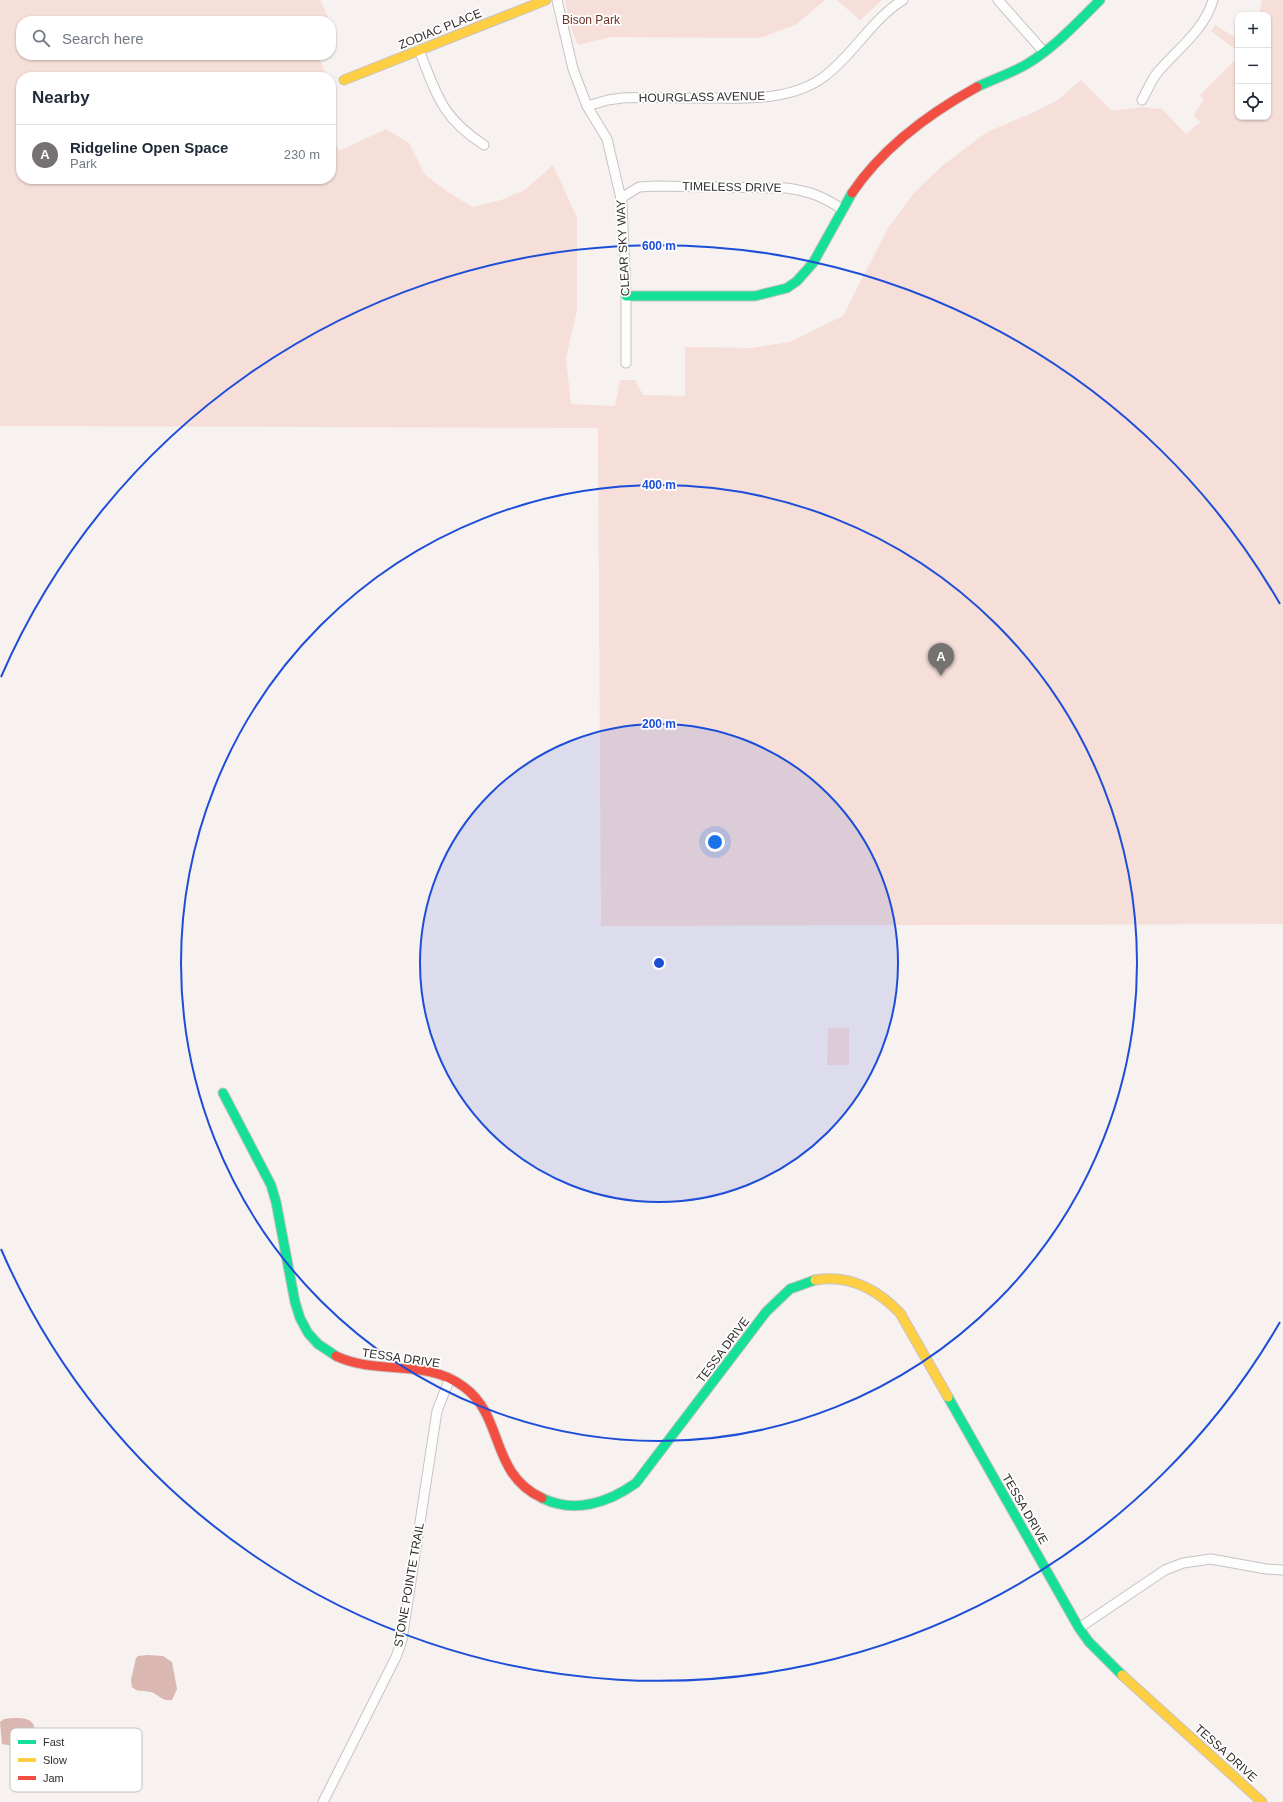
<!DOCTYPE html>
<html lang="en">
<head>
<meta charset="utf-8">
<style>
  body { margin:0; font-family:Arial,sans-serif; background:#f6f6f7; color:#1f2937 }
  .controls { position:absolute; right:12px; top:12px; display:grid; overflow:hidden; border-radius:8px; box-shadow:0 1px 3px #0004 }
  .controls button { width:36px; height:36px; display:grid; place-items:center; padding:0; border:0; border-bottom:1px solid #e0e1e3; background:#fff; color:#1f2937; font:20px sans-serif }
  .you { position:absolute; left:715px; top:842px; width:14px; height:14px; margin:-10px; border:3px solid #fff; border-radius:50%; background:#1a73e8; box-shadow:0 0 0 6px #1a73e833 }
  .badge { display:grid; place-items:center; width:26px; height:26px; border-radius:50%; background:#767271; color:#fff; font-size:13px; font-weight:700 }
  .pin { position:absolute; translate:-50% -33px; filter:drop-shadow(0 1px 2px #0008) }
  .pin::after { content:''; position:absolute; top:21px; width:14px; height:12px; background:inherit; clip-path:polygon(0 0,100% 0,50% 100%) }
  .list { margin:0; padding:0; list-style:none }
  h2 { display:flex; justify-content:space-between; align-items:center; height:52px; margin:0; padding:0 16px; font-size:17px }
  h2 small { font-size:13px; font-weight:400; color:#747a83 }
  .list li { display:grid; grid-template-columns:26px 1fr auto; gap:12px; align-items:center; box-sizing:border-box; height:60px; padding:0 16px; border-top:1px solid #e0e1e3 }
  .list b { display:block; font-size:15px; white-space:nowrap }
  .list p { margin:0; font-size:13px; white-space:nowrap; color:#747a83 }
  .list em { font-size:13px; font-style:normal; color:#747a83 }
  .icon { flex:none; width:22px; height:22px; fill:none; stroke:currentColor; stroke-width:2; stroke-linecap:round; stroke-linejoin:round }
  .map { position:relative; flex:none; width:1283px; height:1802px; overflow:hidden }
  .search { position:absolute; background:#fff; box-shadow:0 1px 3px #0004; left:16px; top:16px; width:320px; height:44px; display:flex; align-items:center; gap:10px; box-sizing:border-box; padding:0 14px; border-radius:16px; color:#747a83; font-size:15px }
  .panel { position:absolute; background:#fff; box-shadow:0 1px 3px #0004; left:16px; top:72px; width:320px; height:112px; border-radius:16px }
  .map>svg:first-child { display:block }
  .green { fill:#f6ded9 }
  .water { fill:#dab8b1 }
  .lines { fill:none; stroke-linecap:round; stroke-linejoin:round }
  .street-casing { stroke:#c8c3c2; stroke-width:11 }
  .fast-casing { stroke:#c8c3c2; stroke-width:11 }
  .slow-casing { stroke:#c8c3c2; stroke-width:11 }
  .jam-casing { stroke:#c8c3c2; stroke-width:11 }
  .street { stroke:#fefdfd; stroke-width:9 }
  .fast { stroke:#16e098; stroke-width:9 }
  .slow { stroke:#ffcf43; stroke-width:9 }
  .jam { stroke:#f24e42; stroke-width:9 }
  .ring { fill:none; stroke:#1d4ed8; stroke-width:2 }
  .labels { text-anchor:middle; stroke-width:3.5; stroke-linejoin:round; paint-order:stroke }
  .park-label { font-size:12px; fill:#6c3225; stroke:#fff }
  .street-label { font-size:12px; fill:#312d2c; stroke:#fff }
  .key { fill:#fff; stroke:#c1c0c0; stroke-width:1 }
  .key-label { font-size:11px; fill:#312d2c }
  .centre { fill:#1d4ed8; stroke:#fff; stroke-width:2 }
  .ring-label { font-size:12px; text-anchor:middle; font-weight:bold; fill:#1d4ed8; stroke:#fff; stroke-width:3.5; stroke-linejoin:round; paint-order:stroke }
</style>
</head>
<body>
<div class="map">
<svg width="1283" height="1802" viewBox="0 0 1283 1802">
  <rect width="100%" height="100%" fill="#f7f1f0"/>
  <g class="green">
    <polygon points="0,0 320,0 330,21 21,21 21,55 317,55 325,71 324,77 21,77 21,179 331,179 331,134 339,151 386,129 409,143 425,175 448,192 472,207 501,200 525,190 553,165 577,218 577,310 566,358 571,404 615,406 620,380 635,380 643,395 685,396 685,347 751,348 790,342 843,316 888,228 914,193 942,166 987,132 1030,114 1058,100 1081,80 1112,111 1143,107 1155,109 1161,108 1186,134 1200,122 1194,115 1204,99 1200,95 1238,57 1238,117 1268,117 1268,15 1259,15 1262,0 1283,0 1283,924 601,926 598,428 0,426"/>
    <polygon points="565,0 825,0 797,24 760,38 611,37 578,45 570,25"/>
    <polygon points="837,0 882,0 860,20"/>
    <polygon points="1215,25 1238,39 1238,51 1211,31"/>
    <polygon points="828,1028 849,1028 849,1065 827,1065"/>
  </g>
  <g class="water">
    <path d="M148,1655L163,1656L172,1662L177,1689L172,1700C163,1702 159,1695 151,1692C144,1690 138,1693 132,1687L131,1680L136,1658L138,1656Z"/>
    <path d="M13,1718C24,1718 34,1718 35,1731C35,1736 36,1740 35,1744L25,1748L2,1744L0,1722L4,1719Z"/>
  </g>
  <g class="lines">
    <defs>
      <g id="street">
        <polyline points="557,0 573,69 587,106 607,139 622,203 626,296 626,363"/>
        <polyline points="998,0 1044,52"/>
        <path d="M419,50C437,95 441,117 484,145"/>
        <path d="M1142,100C1147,91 1151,81 1157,73C1177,49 1204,31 1213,0"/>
        <path d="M587,106L608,100L622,98C649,97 676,98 704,98C743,98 791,102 825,76C854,54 872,19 903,0"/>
        <path d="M621,198L639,187L656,186L786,188C809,191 822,196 842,209"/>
        <polyline points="1079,1628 1165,1570 1183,1563 1211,1559 1266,1569 1283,1570"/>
        <polyline points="323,1802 396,1657 402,1640 437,1411 450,1378"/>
      </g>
      <g id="fast">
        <path d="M977,87C993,79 1012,73 1027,64C1055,47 1077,23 1100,0"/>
        <polyline points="626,296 755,296 787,288 797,281 813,263 852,193"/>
        <polyline points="223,1093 271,1185 276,1202 295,1302 300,1318 308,1333 318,1344 336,1356"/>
        <polyline points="948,1397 1079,1628 1089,1642 1122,1675"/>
        <path d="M542,1498C574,1514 608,1503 636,1483L766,1312L790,1289L815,1280"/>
      </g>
      <g id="slow">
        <polyline points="344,80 546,0"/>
        <path d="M815,1280C849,1274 877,1289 900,1313L948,1397"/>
        <polyline points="1122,1675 1262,1802"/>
      </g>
      <g id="jam">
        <path d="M852,193C883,147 928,114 977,87"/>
        <path d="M336,1356C378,1376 426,1358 464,1387C505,1417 489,1473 542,1498"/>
      </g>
    </defs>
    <use href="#street" class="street-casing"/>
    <use href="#fast" class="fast-casing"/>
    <use href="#slow" class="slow-casing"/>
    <use href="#jam" class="jam-casing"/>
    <use href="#street" class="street"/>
    <use href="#fast" class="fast"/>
    <use href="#slow" class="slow"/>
    <use href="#jam" class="jam"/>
  </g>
  <circle cx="659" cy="963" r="239" fill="#1d4ed8" fill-opacity=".12"/>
  <g class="ring">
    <circle cx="659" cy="963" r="239"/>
    <circle cx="659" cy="963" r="478"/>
    <path d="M1280 1322A717 717 0 0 1 1 1249M1 677A717 717 0 0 1 1280 604"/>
  </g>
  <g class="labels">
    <g class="park-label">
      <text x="591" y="24">Bison Park</text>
    </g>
    <g class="street-label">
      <text transform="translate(440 29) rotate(-22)" y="4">ZODIAC PLACE</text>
      <text transform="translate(702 97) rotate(-1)" y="4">HOURGLASS AVENUE</text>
      <text transform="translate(732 187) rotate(1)" y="4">TIMELESS DRIVE</text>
      <text transform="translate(623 248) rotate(-93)" y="4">CLEAR SKY WAY</text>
      <text transform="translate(723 1350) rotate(-53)" y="4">TESSA DRIVE</text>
      <text transform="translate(401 1358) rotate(8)" y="4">TESSA DRIVE</text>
      <text transform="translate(1025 1509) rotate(60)" y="4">TESSA DRIVE</text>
      <text transform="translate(409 1585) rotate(-80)" y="4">STONE POINTE TRAIL</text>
      <text transform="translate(1226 1753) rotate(42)" y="4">TESSA DRIVE</text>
    </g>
  </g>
  <rect x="10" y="1728" width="132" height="64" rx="6" class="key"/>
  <rect x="18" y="1740" width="18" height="4" fill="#16e098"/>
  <rect x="18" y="1758" width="18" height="4" fill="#ffcf43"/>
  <rect x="18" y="1776" width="18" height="4" fill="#f24e42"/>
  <g class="key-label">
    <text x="43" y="1746">Fast</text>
    <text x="43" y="1764">Slow</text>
    <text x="43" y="1782">Jam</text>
  </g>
  <circle cx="659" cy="963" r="6" class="centre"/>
  <g class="ring-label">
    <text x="659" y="250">600 m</text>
    <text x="659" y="489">400 m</text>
    <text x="659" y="728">200 m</text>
  </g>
</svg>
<div class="controls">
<button>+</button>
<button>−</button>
<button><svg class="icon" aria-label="locate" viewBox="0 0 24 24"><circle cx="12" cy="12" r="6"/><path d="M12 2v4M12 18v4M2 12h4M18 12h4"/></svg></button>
</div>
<div class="you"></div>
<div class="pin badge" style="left:941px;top:676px">A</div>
<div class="search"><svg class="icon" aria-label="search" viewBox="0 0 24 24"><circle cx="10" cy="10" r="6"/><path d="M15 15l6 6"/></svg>Search here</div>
<section class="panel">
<h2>Nearby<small></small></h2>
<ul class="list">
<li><span class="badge">A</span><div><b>Ridgeline Open Space</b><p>Park</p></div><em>230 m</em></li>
</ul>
</section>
</div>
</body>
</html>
